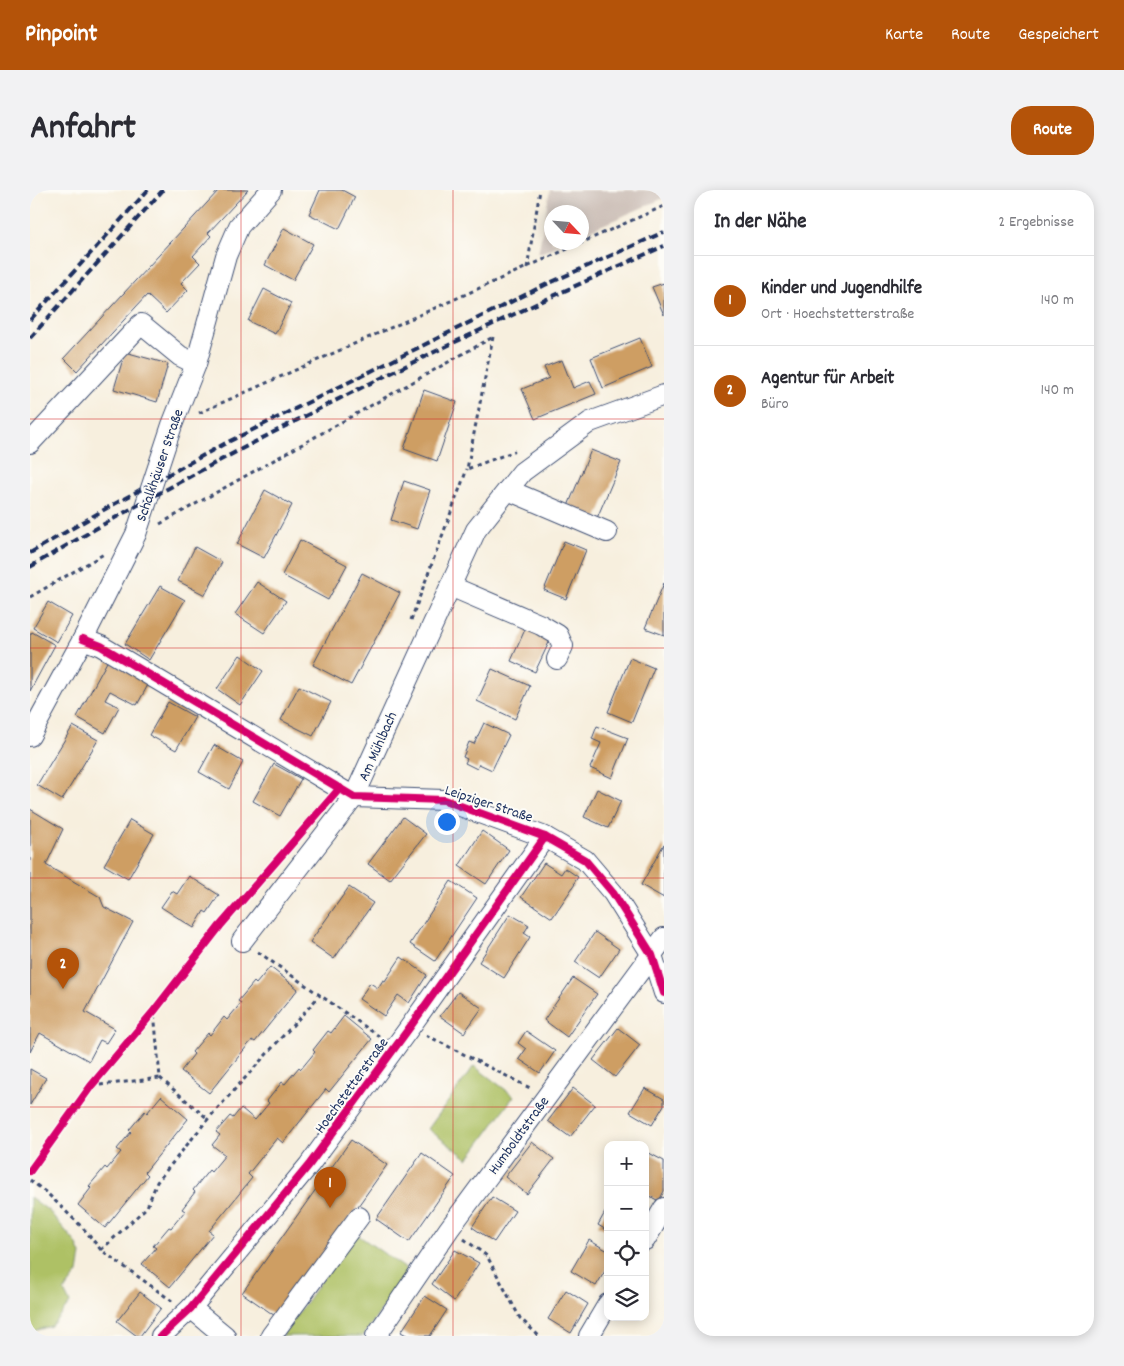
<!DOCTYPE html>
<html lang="de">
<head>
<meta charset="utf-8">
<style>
  body { margin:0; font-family:Dekko,sans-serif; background:#f2f2f3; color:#2b2b33 }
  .controls { position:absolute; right:15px; bottom:15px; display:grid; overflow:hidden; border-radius:10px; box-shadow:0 2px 12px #0003 }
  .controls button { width:45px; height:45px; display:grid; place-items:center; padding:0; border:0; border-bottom:1px solid #e1e1e2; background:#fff; color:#2b2b33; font:25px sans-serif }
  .compass { position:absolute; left:514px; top:15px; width:45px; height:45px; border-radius:50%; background:#fff; box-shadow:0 2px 12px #0003; rotate:116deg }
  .you { position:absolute; left:416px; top:631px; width:18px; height:18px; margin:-12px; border:4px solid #fff; border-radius:50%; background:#1a73e8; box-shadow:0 0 0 8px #1a73e833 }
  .badge { display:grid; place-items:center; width:32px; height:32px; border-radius:50%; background:#b45309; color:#fff; font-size:16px; font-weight:700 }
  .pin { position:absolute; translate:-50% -41px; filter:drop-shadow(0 1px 2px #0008) }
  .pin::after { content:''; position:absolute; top:26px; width:18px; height:15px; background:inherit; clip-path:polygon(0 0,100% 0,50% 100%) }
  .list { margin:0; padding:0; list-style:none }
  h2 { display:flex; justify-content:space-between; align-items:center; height:65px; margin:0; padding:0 20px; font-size:21px }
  h2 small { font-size:16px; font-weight:400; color:#7c7c81 }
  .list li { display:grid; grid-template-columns:32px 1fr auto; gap:15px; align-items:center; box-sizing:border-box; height:90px; padding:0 20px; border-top:1px solid #e1e1e2 }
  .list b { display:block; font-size:19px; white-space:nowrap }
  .list p { margin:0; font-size:16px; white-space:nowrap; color:#7c7c81 }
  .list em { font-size:16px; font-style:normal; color:#7c7c81 }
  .icon { flex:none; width:28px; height:28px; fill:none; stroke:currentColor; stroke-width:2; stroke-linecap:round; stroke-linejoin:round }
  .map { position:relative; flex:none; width:634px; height:1146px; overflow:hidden; border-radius:20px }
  header { display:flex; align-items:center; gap:30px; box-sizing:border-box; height:70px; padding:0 25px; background:#b45309; color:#fff }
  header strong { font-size:24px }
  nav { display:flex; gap:28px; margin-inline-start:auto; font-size:18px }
  .intro { display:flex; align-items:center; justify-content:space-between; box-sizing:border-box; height:120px; padding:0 30px }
  h1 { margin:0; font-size:35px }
  .button { padding:12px 22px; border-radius:20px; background:#b45309; color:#fff; font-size:18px; font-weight:700 }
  main { display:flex; gap:30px; padding:0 30px }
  aside { flex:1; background:#fff; border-radius:20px; box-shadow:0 2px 12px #0003 }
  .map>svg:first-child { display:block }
  .industrial { fill:#cec1b9 }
  .green { fill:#aec165; stroke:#647862 }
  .building { fill:#ce9e63 }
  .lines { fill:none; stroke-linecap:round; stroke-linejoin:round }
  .minor-casing { stroke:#3c4c71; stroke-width:22 }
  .path { stroke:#3c4c71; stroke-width:3; stroke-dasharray:4 4; stroke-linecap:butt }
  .minor { stroke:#fff; stroke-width:20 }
  .rail { stroke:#1b2f5e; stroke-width:4; stroke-dasharray:8 4; stroke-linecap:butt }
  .cycleway-casing { stroke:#fdfcf7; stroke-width:11 }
  .cycleway { stroke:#d6006c; stroke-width:8 }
  .grid { fill:none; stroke:#d62828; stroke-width:1; stroke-opacity:0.55 }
  .labels { text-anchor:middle; stroke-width:4; stroke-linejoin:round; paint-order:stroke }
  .street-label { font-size:15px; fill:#1b2f5e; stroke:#fdfcf7 }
</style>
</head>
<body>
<header>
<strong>Pinpoint</strong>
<nav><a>Karte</a><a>Route</a><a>Gespeichert</a></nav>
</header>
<div class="intro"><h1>Anfahrt</h1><a class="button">Route</a></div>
<main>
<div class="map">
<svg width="634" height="1146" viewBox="0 0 634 1146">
  <rect width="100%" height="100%" fill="#fdfcf7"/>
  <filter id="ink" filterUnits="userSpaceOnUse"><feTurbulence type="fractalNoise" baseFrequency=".02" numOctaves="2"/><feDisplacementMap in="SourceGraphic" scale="10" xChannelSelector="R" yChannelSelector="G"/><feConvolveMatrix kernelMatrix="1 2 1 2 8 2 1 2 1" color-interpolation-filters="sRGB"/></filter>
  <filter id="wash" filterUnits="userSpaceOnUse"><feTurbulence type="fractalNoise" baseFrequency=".0096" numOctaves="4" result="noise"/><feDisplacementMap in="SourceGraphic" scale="20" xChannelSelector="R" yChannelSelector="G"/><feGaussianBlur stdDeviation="1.12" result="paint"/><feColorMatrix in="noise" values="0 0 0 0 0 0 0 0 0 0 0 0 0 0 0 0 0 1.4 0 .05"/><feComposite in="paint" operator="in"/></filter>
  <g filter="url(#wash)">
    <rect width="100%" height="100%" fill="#f7efde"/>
    <polygon class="industrial" points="520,0 634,0 634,8 552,44 552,22 522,22 522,52 533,53 508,64"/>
    <g class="green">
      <polygon points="444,876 484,906 438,969 398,939"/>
      <polygon points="0,1007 19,1021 46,1053 51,1064 48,1083 34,1101 40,1113 21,1136 0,1142"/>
      <polygon points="325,1043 379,1081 333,1146 252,1146"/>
    </g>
    <g id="blocks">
      <g class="building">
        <polygon points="189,0 218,0 178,43 181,46 163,66 170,73 151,93 158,100 136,123 117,105 47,181 34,168"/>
        <polygon points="290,0 312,0 325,7 309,39 279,24"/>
        <polygon points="254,38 283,54 263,90 235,75"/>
        <polygon points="634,93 634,125 622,97"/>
        <polygon points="234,99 261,113 245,144 218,131"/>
        <polygon points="610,148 622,177 573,198 561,168"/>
        <polygon points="95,162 138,174 127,212 84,199"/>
        <polygon points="532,170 543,198 560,191 566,204 505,229 492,199 519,188 514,177"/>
        <polygon points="394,200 427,212 407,271 374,259"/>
        <polygon points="561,260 591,272 567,328 538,316"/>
        <polygon points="374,291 400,300 387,339 361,330"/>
        <polygon points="235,300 262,315 234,368 207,354"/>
        <polygon points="270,350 317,375 298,410 252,385"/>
        <polygon points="534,351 556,360 536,409 514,400"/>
        <polygon points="165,357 192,372 175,405 148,391"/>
        <polygon points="332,383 370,403 321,495 283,475"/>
        <polygon points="227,392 256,411 234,443 205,424"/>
        <polygon points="634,393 634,445 615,438"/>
        <polygon points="130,396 155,410 119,470 95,454"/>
        <polygon points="18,412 42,426 27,452 3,438"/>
        <polygon points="497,435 522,446 505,482 481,471"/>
        <polygon points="2,442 25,455 0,501 0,445"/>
        <polygon points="210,465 233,481 210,515 187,499"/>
        <polygon points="600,468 624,478 602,532 578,522"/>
        <polygon points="78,470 119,493 107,515 80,501 75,510 89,517 75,543 47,527"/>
        <polygon points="462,479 500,496 485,529 447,511"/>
        <polygon points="269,496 301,512 283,546 251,530"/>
        <polygon points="138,512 165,527 146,560 119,545"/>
        <polygon points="454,533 479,545 462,580 449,574 447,579 435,573 437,569 433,567 439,552 444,554"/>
        <polygon points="43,536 68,550 32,610 7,595"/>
        <polygon points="567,536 598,548 582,588 560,578 571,553 562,549"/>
        <polygon points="184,555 213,572 199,599 169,582"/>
        <polygon points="244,574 271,589 250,626 223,611"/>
        <polygon points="567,599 591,611 578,638 554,627"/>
        <polygon points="0,619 33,639 16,675 70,707 74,717 103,732 55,822 85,839 76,853 70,850 59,871 10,843 0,862"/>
        <polygon points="373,627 396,644 360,690 338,674"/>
        <polygon points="100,630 124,644 98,689 74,675"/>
        <polygon points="452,641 479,660 456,694 429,676"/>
        <polygon points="634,654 634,708 611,695"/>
        <polygon points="514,673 531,684 535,678 548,687 544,693 545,694 522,728 491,707"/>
        <polygon points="159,686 189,705 177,723 174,721 164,738 131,717 142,701 147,704"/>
        <polygon points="421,691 447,708 405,771 380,754"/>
        <polygon points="319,697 343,713 304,769 280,752"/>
        <polygon points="480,724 499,735 494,743 500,747 474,788 449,772"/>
        <polygon points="565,742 589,759 569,788 545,772"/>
        <polygon points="371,767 397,785 379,813 368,805 354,826 329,809 340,793 348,798 353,790 355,791"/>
        <polygon points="240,777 268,799 225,852 222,850 179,903 151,881 164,864 162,862 178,843 180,845 194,827 197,830 211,813 208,811 224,792 226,794"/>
        <polygon points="543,788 567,804 537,847 514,830"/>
        <polygon points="428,802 452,818 434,843 410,826"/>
        <polygon points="314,826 342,849 299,902 296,899 253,953 247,948 218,984 222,988 179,1041 183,1044 140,1097 112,1074 126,1058 123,1056 139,1037 141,1038 155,1021 152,1019 165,1002 163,1000 179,980 181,982 195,965 182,955 190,945 186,942 200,926 203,928 211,918 225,930 239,913 237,911 252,892 255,894 269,877 271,879 285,862 283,860 298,841 301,843"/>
        <polygon points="588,838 610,855 585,887 563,870"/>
        <polygon points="496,841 525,861 510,883 489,869 496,859 488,853"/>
        <polygon points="0,879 16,888 0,915"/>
        <polygon points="543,898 565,915 540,947 518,931"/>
        <polygon points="615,898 634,909 634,915 622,935 600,922"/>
        <polygon points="131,906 158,929 115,982 118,985 75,1038 48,1015 61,998 59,996 75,977 77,979 91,962 87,959 101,942 99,940 115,921 117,923"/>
        <polygon points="321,950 357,975 297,1060 251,1130 212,1103"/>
        <polygon points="502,952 524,969 497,1004 475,987"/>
        <polygon points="392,963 425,986 379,1052 346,1029"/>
        <polygon points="619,963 634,971 634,1001 629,1011 615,1004 615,971"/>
        <polygon points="462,1007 485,1021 464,1052 442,1037"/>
        <polygon points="578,1017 578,1041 568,1035"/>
        <polygon points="559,1050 578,1061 578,1076 566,1096 541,1081"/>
        <polygon points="425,1060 449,1073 424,1111 402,1094"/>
        <polygon points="536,1100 558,1114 541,1143 518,1129"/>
        <polygon points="110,1102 131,1118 110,1146 107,1146 87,1131"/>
        <polygon points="395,1106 417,1120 400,1146 378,1146 371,1142"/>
      </g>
    </g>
  </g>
  <g filter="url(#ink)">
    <use href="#blocks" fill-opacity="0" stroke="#3c4c71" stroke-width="1"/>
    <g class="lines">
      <defs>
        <g id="minor">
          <polyline points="0,253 111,134 150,166 166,174"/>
          <polyline points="478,300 577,342"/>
          <polyline points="420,396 511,435 528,445 533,456 527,469"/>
          <polyline points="53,449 71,456 324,607 414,610 515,647 555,670 583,703 622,765 634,803"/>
          <polyline points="0,546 53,449 106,344 142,235 166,174 196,66 209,36 241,0"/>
          <polyline points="212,751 324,607 446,340 492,282 560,232 634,205"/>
          <polyline points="615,1050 634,1018"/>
          <polyline points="161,1118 195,1146"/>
          <polyline points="131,1146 161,1118 279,975 380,837 515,647"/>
          <polyline points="241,1146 329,1027"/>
          <polyline points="346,1146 419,1039 634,748"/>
          <polyline points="559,1146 578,1114"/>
        </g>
      </defs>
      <use href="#minor" class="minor-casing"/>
      <g class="path">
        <polyline points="497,78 510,0"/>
        <polyline points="463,147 437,279 485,261"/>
        <polyline points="169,223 634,16"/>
        <polyline points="130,334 463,147"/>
        <polyline points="0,407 74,364"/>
        <polyline points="381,430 437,279"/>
        <polyline points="228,762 350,847"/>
        <polyline points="396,845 500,898"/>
        <polyline points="130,888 178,929"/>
        <polyline points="62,896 130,888 124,821"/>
        <polyline points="0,981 61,896 124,821 190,736 249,669"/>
        <polyline points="0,990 18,1004 53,1038 71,1060 142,1111"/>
        <polyline points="434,1049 457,1066 490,1128 509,1146"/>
        <polyline points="71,1060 117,1017 127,992 178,929 290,805"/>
      </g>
      <use href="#minor" class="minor"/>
      <g class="rail">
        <polyline points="0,130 118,0"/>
        <polyline points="0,148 133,0"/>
        <polyline points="0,363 77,318 194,254 515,95 634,42"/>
        <path d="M0,377C204,256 418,152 634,56"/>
      </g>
      <defs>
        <g id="cycleway">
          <polyline points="53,449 71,456 324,607 414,610 515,647 555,670 583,703 622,765 634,803"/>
          <polyline points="0,981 61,896 124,821 190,736 310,598"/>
          <polyline points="131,1146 161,1118 279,975 380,837 515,647"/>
        </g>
      </defs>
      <use href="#cycleway" class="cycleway-casing"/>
      <use href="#cycleway" class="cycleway"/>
    </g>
  </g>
  <path class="grid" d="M211,0V1146M423,0V1146M0,229H634M0,458H634M0,688H634M0,917H634"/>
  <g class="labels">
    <g class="street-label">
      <text transform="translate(129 275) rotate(-71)" y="5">Schalkhäuser Straße</text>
      <text transform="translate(347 556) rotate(-66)" y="5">Am Mühlbach</text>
      <text transform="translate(459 613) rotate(18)" y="5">Leipziger Straße</text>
      <text transform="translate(321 895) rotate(-54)" y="5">Hoechstetterstraße</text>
      <text transform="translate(488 945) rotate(-54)" y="5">Humboldtstraße</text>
    </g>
  </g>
</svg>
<div class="controls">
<button>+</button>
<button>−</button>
<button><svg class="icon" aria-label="locate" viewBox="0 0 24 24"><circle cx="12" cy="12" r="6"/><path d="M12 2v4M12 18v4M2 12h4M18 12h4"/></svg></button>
<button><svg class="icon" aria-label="layers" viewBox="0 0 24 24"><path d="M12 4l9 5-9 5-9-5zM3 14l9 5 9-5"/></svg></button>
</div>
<svg class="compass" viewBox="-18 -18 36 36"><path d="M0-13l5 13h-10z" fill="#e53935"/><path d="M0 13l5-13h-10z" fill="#7c7c81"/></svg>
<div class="you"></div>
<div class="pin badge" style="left:300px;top:1018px">1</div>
<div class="pin badge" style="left:33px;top:799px">2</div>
</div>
<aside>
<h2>In der Nähe<small>2 Ergebnisse</small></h2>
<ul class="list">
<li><span class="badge">1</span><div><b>Kinder und Jugendhilfe</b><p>Ort · Hoechstetterstraße</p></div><em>140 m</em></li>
<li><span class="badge">2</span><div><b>Agentur für Arbeit</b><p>Büro</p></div><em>140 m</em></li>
</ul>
</aside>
</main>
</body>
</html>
